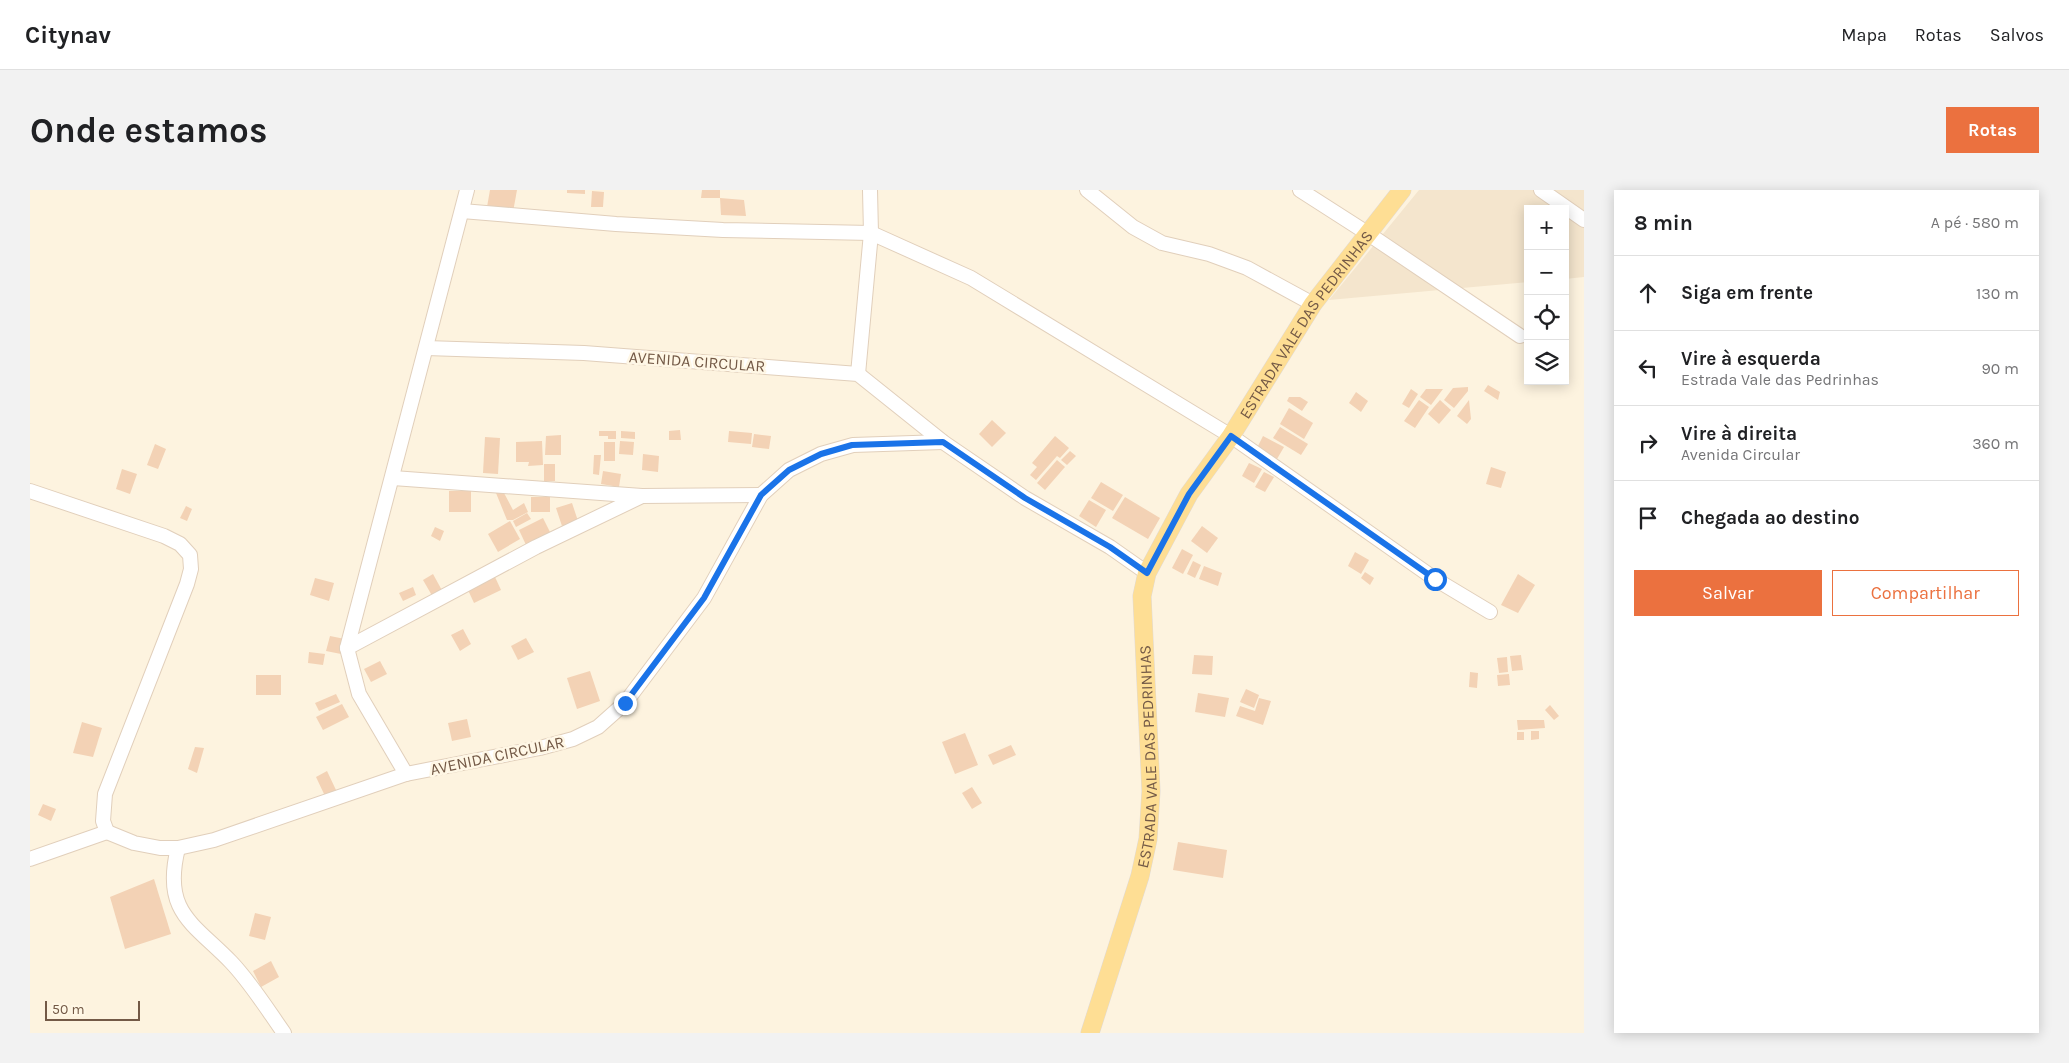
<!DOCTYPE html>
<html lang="pt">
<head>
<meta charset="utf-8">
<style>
  body { margin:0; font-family:Karla,sans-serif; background:#f2f2f2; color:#202124 }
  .controls { position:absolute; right:15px; top:15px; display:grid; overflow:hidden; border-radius:0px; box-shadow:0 2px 12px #0003 }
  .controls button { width:45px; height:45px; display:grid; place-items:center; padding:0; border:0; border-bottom:1px solid #e0e0e0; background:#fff; color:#202124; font:25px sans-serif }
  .scale { position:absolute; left:15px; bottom:12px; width:95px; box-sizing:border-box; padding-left:5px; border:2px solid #735946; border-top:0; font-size:14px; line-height:18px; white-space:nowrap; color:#735946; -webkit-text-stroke:4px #fff7e5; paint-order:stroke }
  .stop { position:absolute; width:15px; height:15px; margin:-11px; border:4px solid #1a73e8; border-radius:50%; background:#fff }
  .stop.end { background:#1a73e8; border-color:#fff; box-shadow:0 1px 5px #0008 }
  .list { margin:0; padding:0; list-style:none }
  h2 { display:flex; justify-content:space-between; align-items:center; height:65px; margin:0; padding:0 20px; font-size:21px }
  h2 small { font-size:16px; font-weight:400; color:#757577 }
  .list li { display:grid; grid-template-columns:32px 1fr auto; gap:15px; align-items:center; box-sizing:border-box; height:75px; padding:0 20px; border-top:1px solid #e0e0e0 }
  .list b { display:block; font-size:19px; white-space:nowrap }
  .list p { margin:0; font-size:16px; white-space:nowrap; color:#757577 }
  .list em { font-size:16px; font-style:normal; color:#757577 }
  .actions { display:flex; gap:10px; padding:15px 20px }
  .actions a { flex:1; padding:11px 0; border:1px solid #eb713f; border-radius:0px; text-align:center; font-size:18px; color:#eb713f }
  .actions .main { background:#eb713f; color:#fff }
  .icon { flex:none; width:28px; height:28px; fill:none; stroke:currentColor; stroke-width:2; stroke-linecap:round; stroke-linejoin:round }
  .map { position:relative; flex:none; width:1554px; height:843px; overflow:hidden; border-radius:0px }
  header { display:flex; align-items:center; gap:30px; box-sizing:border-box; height:70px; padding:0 25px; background:#fff; border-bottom:1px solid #e0e0e0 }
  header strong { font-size:24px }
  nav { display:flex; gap:28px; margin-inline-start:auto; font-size:18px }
  .intro { display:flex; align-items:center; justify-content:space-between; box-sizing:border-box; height:120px; padding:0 30px }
  h1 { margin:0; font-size:35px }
  .button { padding:12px 22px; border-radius:0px; background:#eb713f; color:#fff; font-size:18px; font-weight:700 }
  main { display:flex; gap:30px; padding:0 30px }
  aside { flex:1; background:#fff; border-radius:0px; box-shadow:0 2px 12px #0003 }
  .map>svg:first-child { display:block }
  .residential { fill:#f4e5cd }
  .building { fill:#f3d2b5 }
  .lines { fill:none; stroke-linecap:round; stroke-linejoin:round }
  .minor-casing { stroke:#e1cfbb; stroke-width:16 }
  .major-casing { stroke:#e0dad6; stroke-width:19 }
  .minor { stroke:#fff; stroke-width:14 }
  .major { stroke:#fede94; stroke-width:18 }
  .route { stroke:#1a73e8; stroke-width:6 }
  .labels { text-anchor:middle; stroke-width:5; stroke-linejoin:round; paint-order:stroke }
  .street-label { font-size:16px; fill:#735946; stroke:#fff7e5 }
</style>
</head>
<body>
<header>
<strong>Citynav</strong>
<nav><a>Mapa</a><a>Rotas</a><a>Salvos</a></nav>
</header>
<div class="intro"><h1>Onde estamos</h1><a class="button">Rotas</a></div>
<main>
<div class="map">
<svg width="1554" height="843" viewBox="0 0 1554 843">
  <rect width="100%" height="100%" fill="#fdf3df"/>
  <polygon class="residential" points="1389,0 1554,0 1554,87 1535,89 1535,19 1498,19 1498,92 1299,110"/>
  <g class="building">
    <polygon points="460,0 487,0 483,22 457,17"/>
    <polygon points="537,0 555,0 555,4 537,3"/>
    <polygon points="672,0 690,0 690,8 671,8"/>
    <polygon points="562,1 574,2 573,17 561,17"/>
    <polygon points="690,8 714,10 716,26 691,25"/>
    <polygon points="1458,195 1470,202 1468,210 1454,201"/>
    <polygon points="1438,197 1438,201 1424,218 1414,210 1423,198"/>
    <polygon points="1381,199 1388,204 1379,218 1372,214"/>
    <polygon points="1396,199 1413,199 1401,215 1390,207"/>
    <polygon points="1326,202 1338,211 1331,222 1319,213"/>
    <polygon points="1259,207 1270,207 1278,212 1272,221 1257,211"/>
    <polygon points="1389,210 1399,217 1385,238 1374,231"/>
    <polygon points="1410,210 1421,220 1409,234 1398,224"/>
    <polygon points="1439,210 1441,229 1437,234 1427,226"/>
    <polygon points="1259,218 1283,233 1274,249 1250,234"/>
    <polygon points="962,230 976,243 962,257 949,244"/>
    <polygon points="1250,237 1278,254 1271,265 1243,248"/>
    <polygon points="650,240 651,250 639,250 639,241"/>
    <polygon points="569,241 586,241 586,249 578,249 578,246 569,246"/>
    <polygon points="591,241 605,242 605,249 591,248"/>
    <polygon points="699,241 722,243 721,254 698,252"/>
    <polygon points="724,244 741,246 739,259 722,257"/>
    <polygon points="531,245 531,265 515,265 516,246"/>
    <polygon points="1025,246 1039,258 1030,268 1027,266 1006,290 1000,285 1007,277 1002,273"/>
    <polygon points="1233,246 1254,257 1247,269 1227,258"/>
    <polygon points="455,247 470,248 468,284 453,283"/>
    <polygon points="512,251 513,275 498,276 499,272 486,272 486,252"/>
    <polygon points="590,251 604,252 603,265 589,264"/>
    <rect x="574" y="252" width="11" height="19"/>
    <polygon points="125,254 136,259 128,279 117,275"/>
    <polygon points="1040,261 1046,266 1037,275 1031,270"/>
    <polygon points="613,264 629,266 628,282 612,280"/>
    <polygon points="564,265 571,265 569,285 563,284"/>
    <polygon points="1027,270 1035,277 1015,300 1007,293"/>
    <polygon points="1219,273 1232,279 1224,293 1212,286"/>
    <rect x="514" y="274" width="11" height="17"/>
    <polygon points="1461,277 1476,282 1471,298 1456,294"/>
    <polygon points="92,279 107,284 100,304 86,299"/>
    <polygon points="573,281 591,284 589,297 571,294"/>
    <polygon points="1234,282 1244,287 1235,302 1225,297"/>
    <polygon points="1071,292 1093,305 1083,321 1061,308"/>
    <rect x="419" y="301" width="22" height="21"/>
    <polygon points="466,303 474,303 483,320 494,313 498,322 483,330 477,330"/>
    <rect x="501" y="307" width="19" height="15"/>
    <polygon points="1095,307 1130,328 1118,349 1082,328"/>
    <polygon points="1059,310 1076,320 1066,337 1049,326"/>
    <polygon points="542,313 548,331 532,336 526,318"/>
    <polygon points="156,316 162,319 157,331 150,328"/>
    <polygon points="497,323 501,329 486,337 483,331"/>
    <polygon points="513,328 522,346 497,357 489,340"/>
    <polygon points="480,331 490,349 468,362 458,344"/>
    <polygon points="1172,336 1188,348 1177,363 1161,351"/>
    <polygon points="405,337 414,341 410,351 401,346"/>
    <polygon points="1152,359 1163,365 1153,384 1142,378"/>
    <polygon points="1325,362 1339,370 1331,384 1318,376"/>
    <polygon points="1163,371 1171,375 1165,388 1157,384"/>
    <polygon points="1174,376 1192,383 1188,396 1169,389"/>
    <polygon points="1335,382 1344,388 1340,395 1331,388"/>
    <polygon points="403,384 414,404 404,409 393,390"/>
    <polygon points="1488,384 1505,395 1488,423 1471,415"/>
    <polygon points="465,387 471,400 444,413 438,400"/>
    <polygon points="285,388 304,393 299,411 280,405"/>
    <polygon points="383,397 386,405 373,411 369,403"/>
    <polygon points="433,439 441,454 430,461 421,445"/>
    <polygon points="300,446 315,449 311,464 296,461"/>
    <polygon points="496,448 504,462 488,470 481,456"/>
    <polygon points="279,462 295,464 293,475 278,473"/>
    <polygon points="1164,465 1183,466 1182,485 1162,484"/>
    <polygon points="1491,465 1493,480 1482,481 1480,466"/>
    <polygon points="1477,467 1478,482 1469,483 1467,468"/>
    <polygon points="350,471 357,484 341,492 334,479"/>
    <polygon points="560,481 570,511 547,519 537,488"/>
    <polygon points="1440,482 1448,483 1447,498 1439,497"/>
    <polygon points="1479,484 1480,495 1468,496 1467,485"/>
    <rect x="226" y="485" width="25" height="20"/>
    <polygon points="1216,499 1229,505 1224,518 1210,512"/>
    <polygon points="1168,503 1199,508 1195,527 1165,522"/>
    <polygon points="306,504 310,512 289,521 285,513"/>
    <polygon points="1229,508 1241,511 1233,535 1206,526 1210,516 1225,521"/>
    <polygon points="312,514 319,527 293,540 286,527"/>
    <polygon points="1520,515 1529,526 1524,530 1515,520"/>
    <polygon points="437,529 441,547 422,551 418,533"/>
    <polygon points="1487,530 1514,530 1515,538 1488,540"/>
    <polygon points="52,532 72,538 63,567 43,563"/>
    <polygon points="1501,541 1509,541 1509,549 1501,550"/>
    <rect x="1487" y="542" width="7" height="8"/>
    <polygon points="935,543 948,575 925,584 912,552"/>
    <polygon points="981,555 986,565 963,575 958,565"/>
    <polygon points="165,557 174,558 167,583 158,579"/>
    <polygon points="297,581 306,600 295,606 286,587"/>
    <polygon points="942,597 952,613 942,619 932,603"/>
    <polygon points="13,614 26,619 21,631 8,625"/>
    <polygon points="1148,652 1197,660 1193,688 1143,680"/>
    <polygon points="124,689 141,744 95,759 80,707"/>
    <polygon points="225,723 241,727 235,750 219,746"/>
    <polygon points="241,771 249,787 231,797 223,781"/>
  </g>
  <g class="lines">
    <defs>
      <g id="minor">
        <polyline points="1057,0 1103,37 1132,53 1179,64 1217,78 1283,114"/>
        <polyline points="1270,0 1337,43 1490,146"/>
        <polyline points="1511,0 1554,30"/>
        <polyline points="432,21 586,34 693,40 841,43 941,88 1201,246 1405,389 1460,422"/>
        <polyline points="396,158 554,163 828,184 913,252 995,308 1080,357 1117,383"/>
        <polyline points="828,184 841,43 840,0"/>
        <polyline points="363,288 612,306 731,305"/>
        <polyline points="0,301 134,346 150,354 160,365 161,379 157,394 75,604 73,631 77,642"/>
        <polyline points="317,458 506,357 612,306"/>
        <polyline points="376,584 329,504 317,458 437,0"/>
        <polyline points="77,642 104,653 130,658 148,658 184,650 376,584 510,558 543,549 568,537 595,513 674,408 731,305 759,280 791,264 823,255 913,252"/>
        <path d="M148,658C132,722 163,733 201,772C221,793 237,819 254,843"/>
        <polyline points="0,669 77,642"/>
      </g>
      <g id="major">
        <path id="s1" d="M1060,843L1110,686L1118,649L1121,601L1112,406L1117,383L1159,304L1201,246L1283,114L1372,0"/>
      </g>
    </defs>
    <use href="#minor" class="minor-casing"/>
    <use href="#major" class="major-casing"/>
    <use href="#minor" class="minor"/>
    <use href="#major" class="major"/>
  </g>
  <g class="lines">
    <polyline class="route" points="595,513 674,408 731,305 759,280 791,264 822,255 913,252 995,308 1080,357 1117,383 1159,304 1201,246 1405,389"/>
  </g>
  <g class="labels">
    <g class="street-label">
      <text dy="6" stroke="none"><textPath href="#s1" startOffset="765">ESTRADA VALE DAS PEDRINHAS</textPath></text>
      <text transform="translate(667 171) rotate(4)" y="6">AVENIDA CIRCULAR</text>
      <text transform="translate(467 565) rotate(-12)" y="6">AVENIDA CIRCULAR</text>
      <text dy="6" stroke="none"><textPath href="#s1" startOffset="285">ESTRADA VALE DAS PEDRINHAS</textPath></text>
    </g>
  </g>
</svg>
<div class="controls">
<button>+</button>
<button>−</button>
<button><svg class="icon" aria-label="locate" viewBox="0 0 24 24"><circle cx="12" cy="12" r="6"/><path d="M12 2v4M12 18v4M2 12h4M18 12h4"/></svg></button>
<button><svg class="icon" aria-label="layers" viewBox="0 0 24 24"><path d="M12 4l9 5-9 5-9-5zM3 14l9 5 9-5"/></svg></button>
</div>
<div class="scale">50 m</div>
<div class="stop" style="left:1405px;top:389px"></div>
<div class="stop end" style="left:595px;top:513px"></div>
</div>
<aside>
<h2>8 min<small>A pé · 580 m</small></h2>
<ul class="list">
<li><svg class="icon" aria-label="ahead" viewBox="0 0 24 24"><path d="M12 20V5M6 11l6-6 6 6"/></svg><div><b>Siga em frente</b></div><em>130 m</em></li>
<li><svg class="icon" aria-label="left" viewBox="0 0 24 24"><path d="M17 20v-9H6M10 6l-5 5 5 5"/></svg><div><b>Vire à esquerda</b><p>Estrada Vale das Pedrinhas</p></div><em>90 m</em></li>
<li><svg class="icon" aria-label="right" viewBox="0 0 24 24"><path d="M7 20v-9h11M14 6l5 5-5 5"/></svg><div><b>Vire à direita</b><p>Avenida Circular</p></div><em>360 m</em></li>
<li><svg class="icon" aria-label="arrive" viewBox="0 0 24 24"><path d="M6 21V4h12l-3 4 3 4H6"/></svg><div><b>Chegada ao destino</b></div></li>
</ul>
<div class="actions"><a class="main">Salvar</a><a>Compartilhar</a></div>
</aside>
</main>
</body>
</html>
